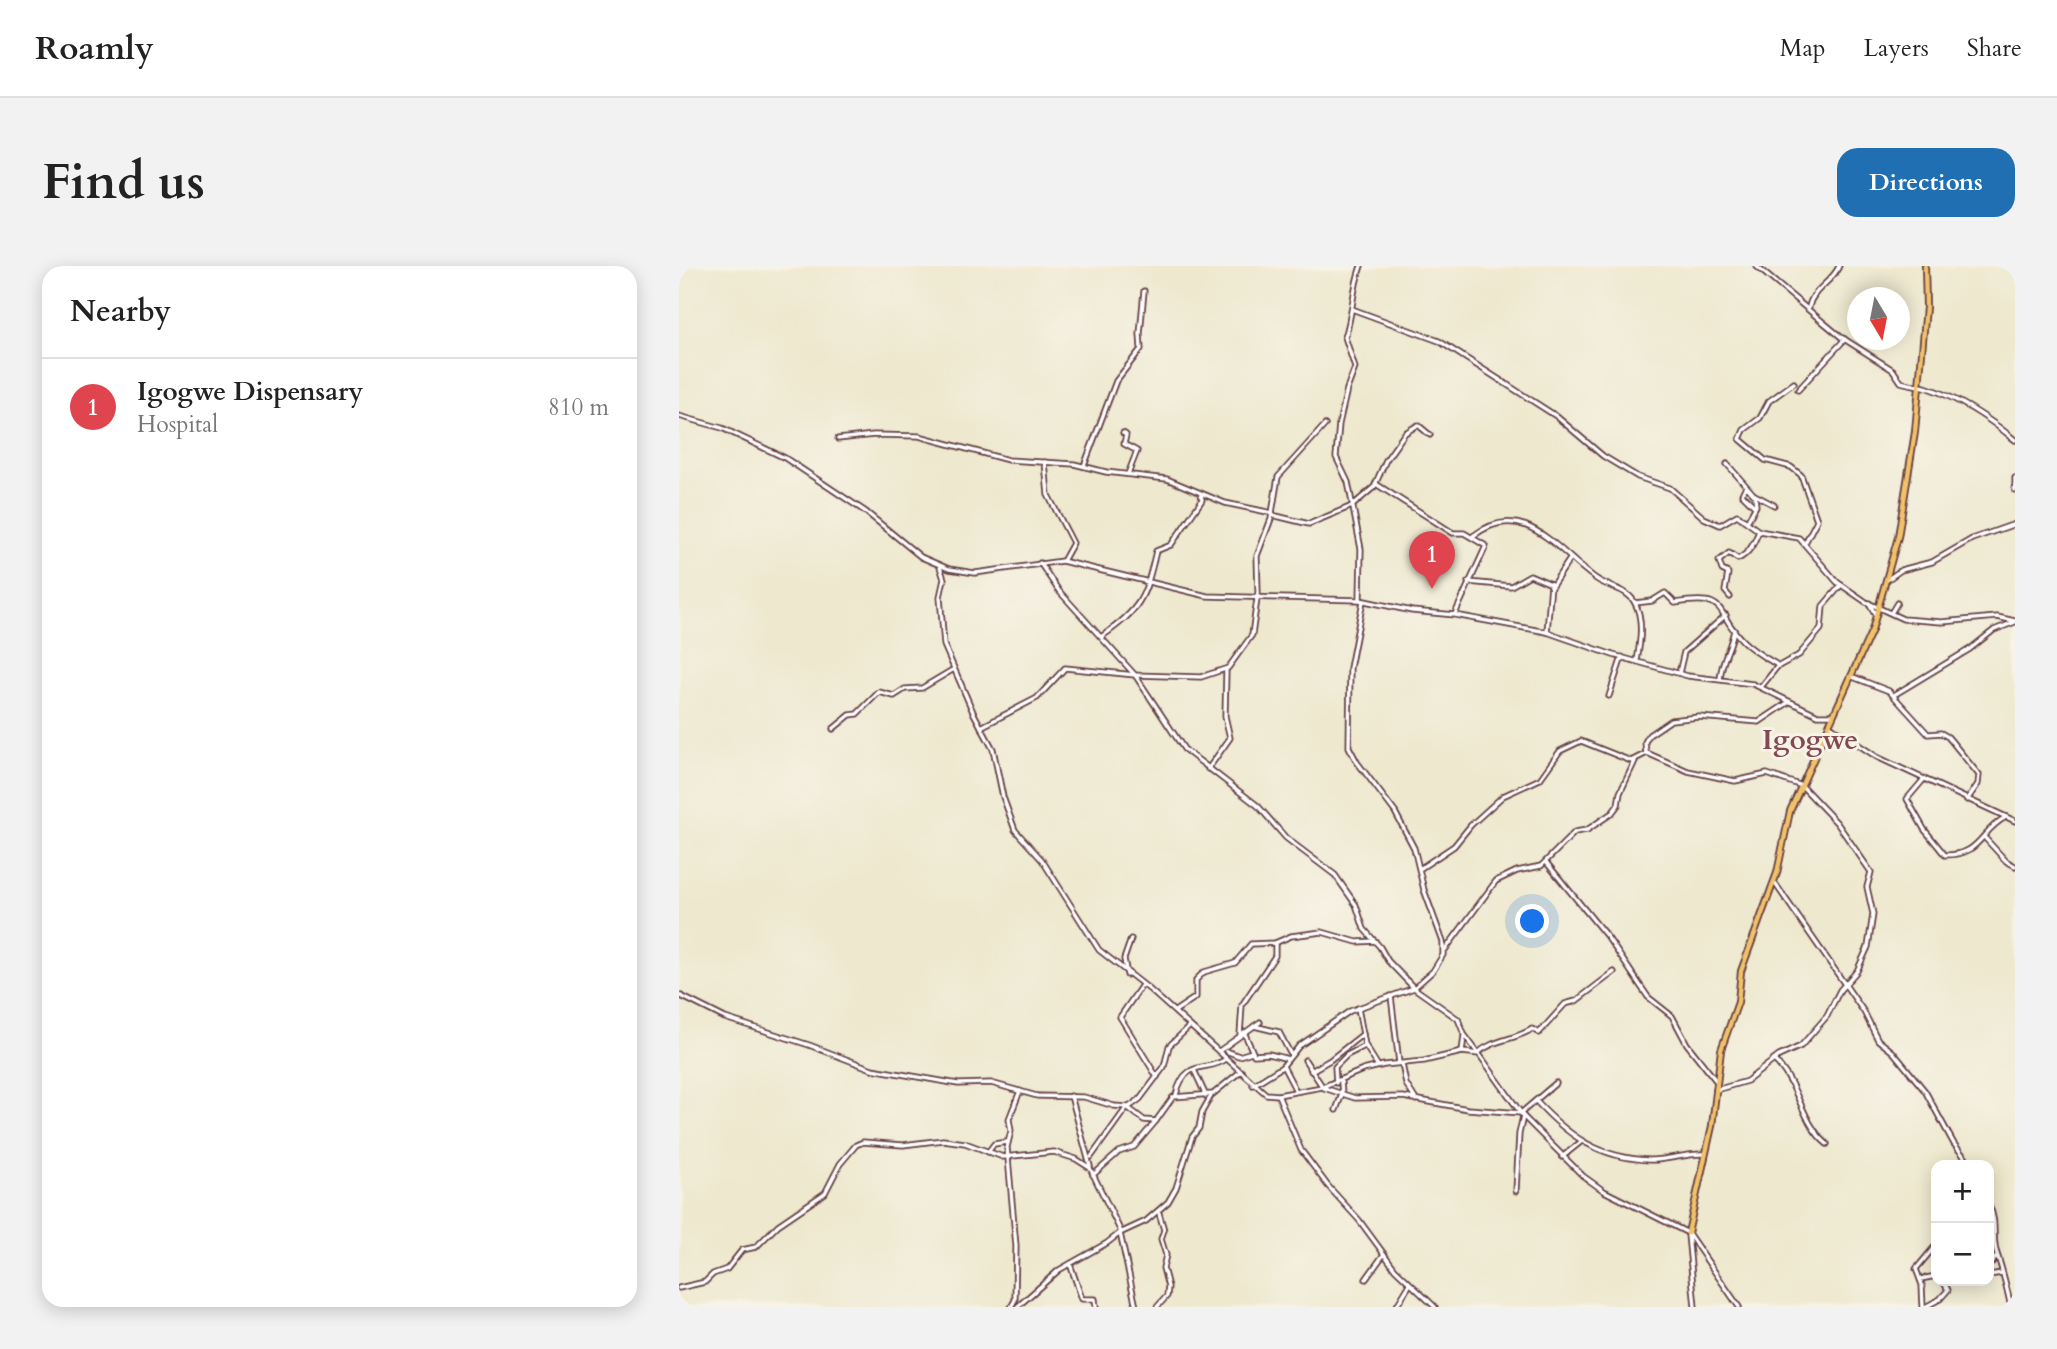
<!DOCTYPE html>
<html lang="en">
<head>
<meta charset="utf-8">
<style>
  body { margin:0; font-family:Cardo,serif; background:#f2f2f2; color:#222 }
  .controls { position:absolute; right:21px; bottom:21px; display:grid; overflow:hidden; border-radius:14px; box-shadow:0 4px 18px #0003 }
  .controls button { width:63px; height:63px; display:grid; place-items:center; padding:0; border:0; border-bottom:2px solid #e0e0e0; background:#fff; color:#222; font:35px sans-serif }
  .compass { position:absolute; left:1168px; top:21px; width:63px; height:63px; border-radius:50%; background:#fff; box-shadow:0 4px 18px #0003; rotate:170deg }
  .you { position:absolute; left:854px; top:656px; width:24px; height:24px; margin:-18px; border:5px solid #fff; border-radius:50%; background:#1a73e8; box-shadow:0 0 0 10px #1a73e833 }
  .badge { display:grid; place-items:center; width:46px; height:46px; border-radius:50%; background:#1f6fb2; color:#fff; font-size:23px; font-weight:700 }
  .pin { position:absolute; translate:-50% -58px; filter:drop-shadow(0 2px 4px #0008) }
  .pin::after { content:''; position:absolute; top:37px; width:24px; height:21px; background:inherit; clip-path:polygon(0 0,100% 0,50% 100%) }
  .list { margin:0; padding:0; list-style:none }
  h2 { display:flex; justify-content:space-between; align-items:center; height:91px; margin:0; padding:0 28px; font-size:30px }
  h2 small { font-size:23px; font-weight:400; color:#767676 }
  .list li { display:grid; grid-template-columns:46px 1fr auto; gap:21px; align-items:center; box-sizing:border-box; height:98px; padding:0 28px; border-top:2px solid #e0e0e0 }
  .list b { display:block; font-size:26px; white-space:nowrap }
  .list p { margin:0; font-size:23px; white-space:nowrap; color:#767676 }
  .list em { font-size:23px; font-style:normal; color:#767676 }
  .map { position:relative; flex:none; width:1336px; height:1041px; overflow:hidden; border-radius:21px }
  header { display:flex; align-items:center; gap:42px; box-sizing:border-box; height:98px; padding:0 35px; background:#fff; border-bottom:2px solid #e0e0e0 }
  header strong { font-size:33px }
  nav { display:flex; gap:38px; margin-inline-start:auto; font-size:24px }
  .intro { display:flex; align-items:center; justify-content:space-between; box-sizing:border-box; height:168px; padding:0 42px }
  h1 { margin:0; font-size:49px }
  .button { padding:18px 32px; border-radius:21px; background:#1f6fb2; color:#fff; font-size:24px; font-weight:700 }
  main { display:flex; gap:42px; padding:0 42px }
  aside { flex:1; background:#fff; border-radius:21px; box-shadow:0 4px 18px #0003 }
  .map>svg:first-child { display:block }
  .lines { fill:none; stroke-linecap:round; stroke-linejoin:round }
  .minor-casing { stroke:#633d43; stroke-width:7 }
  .major-casing { stroke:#633d43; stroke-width:8 }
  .minor { stroke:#fff; stroke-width:3.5 }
  .major { stroke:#f2c26a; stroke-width:4.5 }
  .labels { text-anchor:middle; stroke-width:6; stroke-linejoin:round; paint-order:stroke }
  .quarter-label { font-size:28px; font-weight:bold; fill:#834b4f; stroke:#f7f3e8 }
</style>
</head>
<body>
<header>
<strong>Roamly</strong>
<nav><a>Map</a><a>Layers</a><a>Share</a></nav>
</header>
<div class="intro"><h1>Find us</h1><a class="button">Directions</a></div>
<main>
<aside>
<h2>Nearby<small></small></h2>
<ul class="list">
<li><span class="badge" style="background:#e0444e">1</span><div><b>Igogwe Dispensary</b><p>Hospital</p></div><em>810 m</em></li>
</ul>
</aside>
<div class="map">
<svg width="1336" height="1041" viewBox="0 0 1336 1041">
  <rect width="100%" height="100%" fill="#f7f3e8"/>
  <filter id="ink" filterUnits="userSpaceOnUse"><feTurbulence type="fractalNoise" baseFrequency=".0143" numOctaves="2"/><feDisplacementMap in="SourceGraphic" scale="14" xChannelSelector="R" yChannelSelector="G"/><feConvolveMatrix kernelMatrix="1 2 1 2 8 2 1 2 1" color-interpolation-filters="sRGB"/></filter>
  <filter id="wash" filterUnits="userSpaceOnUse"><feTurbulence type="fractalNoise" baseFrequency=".00686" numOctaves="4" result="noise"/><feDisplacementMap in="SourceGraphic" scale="28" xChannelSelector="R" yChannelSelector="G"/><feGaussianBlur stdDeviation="1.57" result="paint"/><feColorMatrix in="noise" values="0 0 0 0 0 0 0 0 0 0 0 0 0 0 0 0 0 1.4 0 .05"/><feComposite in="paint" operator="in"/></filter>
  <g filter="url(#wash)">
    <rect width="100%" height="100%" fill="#eee8ce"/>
  </g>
  <g filter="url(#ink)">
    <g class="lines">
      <defs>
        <g id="minor">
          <path d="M1077,0L1162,71L1214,104L1222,116C1231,119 1241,119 1249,122C1281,133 1311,153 1336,174"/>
          <path d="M1130,41C1133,23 1154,16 1160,0"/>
          <polyline points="673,43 760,75 877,150 924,190 959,211 991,222 1025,252 1041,259 1058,249 1080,265 1120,272 1158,316 1187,336 1224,353 1263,356 1318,351 1336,355"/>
          <polyline points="1115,117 1090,135 1081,152 1065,164 1061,173 1086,194 1112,201 1122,209 1138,254 1126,277"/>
          <polyline points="1119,124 1166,73"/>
          <polyline points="0,150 43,162 106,192 187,246 242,291 270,303 296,307 383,295 528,330 681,334 733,345 776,349 868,366 934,389 1009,410 1074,418 1139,449 1153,449"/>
          <polyline points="444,167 447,169 445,178 458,185 449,208"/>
          <polyline points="159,173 195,169 240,170 329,194 395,198 427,206 488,213 546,237 593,247"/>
          <polyline points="366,196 369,229 394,277 384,295"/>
          <polyline points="1048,198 1076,230 1077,240 1068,256"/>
          <polyline points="405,200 437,115 462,83 461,68 465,25"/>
          <polyline points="697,218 774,267 785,267 807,280 776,348"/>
          <polyline points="1066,222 1063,228 1076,241"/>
          <polyline points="1336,224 1336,212"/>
          <polyline points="1076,229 1095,239"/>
          <polyline points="593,249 630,258 673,240 695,221 707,194 726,167 739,159 751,169"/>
          <path d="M794,270C845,231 878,285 916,312C929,322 948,322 956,337C965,354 961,377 958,395"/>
          <polyline points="361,297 380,325 456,409 505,483 579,540 607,572 656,609 677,639 685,663 701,681 709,695 735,722 779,753 785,768 799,787"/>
          <polyline points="261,301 265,313 261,331 265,379 294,446 314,483 324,531 336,564 363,594 420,684 470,723 587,828 599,829 643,821 684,804 705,799 745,795 783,786 800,788 844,850 904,910 925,925 1009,967 1060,1041"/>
          <polyline points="1208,314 1222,304 1253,296 1293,273 1336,258"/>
          <polyline points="789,316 832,320 851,309 872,318 868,366"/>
          <polyline points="873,320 891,293"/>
          <path d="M1051,331L1046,325L1049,307L1043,304L1040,295L1050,287L1059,293C1071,287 1075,277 1080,265"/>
          <path d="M681,334L682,283L669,216L657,191L660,158L668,123L676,102L666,71C674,48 673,24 682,0"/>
          <path d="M956,337L973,335L986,327L996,337C1052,328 1034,345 1064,375C1075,386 1087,392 1100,400"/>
          <polyline points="1190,337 1197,350"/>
          <polyline points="1212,347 1218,337"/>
          <path d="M422,371C462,343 466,332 477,285L492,279L523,234L522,228"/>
          <polyline points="1000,407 1005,386 1047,349"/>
          <polyline points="1174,411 1210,425 1249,468 1262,467 1269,471 1300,509 1299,518 1288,534"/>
          <path d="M1041,413C1043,391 1051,385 1055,364"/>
          <polyline points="1082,421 1098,401 1120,389 1142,363 1144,340 1162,319"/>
          <polyline points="1215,429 1291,383 1315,364 1336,356"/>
          <polyline points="930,430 943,391"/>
          <polyline points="1151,460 1198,491 1336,555"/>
          <polyline points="302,461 358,432 386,402 456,409 522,411 549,402 573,369 579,326 578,290 592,253 599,211 646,159"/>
          <polyline points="154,463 171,449 178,448 200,426 215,430 226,423 243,422 275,403"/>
          <polyline points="967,487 966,476 970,469 992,454 1020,451 1080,456 1110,436"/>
          <polyline points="529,503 551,472 546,450 547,405"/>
          <path d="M1245,513L1228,533L1245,563L1266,589C1303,589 1300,565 1327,551"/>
          <polyline points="1306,572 1327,595 1336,600"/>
          <polyline points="867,596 929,672 969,731 993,750 1008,778 1038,816"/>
          <polyline points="742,602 775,580 792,559 824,530 861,513 881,485 902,475 952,495 968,487 1009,505 1056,515 1088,508 1123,520 1158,557 1192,606 1188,621 1194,648 1189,681 1178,705 1161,724 1148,750 1122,780 1100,790 1068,815 1037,824"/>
          <polyline points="1095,616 1185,746 1199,774 1214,786 1246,825 1275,878 1292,899"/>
          <polyline points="766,684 817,615 838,605 862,600 896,566 908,564 933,547 939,539 941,527 956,495"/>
          <polyline points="448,709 445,693 452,673"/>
          <polyline points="463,719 441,751 478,811"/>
          <polyline points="0,729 46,752 130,779 193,803 279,818 312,817 358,830 405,831 435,840 448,841 465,854 477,855 494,831 534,828 562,805"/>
          <polyline points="712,730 720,797"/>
          <polyline points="679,742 686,779 699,800"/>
          <polyline points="496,745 517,731 517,714 525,706 556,697 572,678 596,677 612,670 643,666 678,676 696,675"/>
          <polyline points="575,760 600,766 612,789"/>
          <polyline points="565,766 575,789 590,788 609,793"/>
          <polyline points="561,769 563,739 596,690 596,677"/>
          <polyline points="540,785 581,756"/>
          <polyline points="547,785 560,790 573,786"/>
          <polyline points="783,786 785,770"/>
          <path d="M799,787C815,773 836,774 853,763L860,767L886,738L897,735L935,706"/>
          <polyline points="626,794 643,820"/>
          <path d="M1095,794C1120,817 1122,857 1148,878"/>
          <polyline points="723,798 727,818 737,834"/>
          <polyline points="604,800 617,825"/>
          <polyline points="515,804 527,830"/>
          <polyline points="632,805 651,794 684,768"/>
          <polyline points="657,817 656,801 668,789 686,780"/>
          <polyline points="574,819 603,801 620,780 671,745 735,722 754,705 764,689 764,676 745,624 735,582 716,546 678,496 670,481 671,402 684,335"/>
          <polyline points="645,822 676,832 724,831 789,843 842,847 877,817"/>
          <path d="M497,829C506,791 529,807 547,793"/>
          <polyline points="599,829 622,884 649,920 680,954 716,1003 756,1041"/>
          <polyline points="392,830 411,900"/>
          <path d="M857,835C890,871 921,892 970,894C988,895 1007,887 1025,888"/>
          <polyline points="450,841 461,833 485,801 490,780 511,760"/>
          <polyline points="657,844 663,828 662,816"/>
          <polyline points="309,886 315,878 328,876"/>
          <polyline points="412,891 448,841"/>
          <polyline points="883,891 903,875"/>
          <polyline points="414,909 440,886 455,881 477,855"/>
          <polyline points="837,925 840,868 844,850"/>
          <path d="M1310,940C1319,956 1312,972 1318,988C1324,1005 1328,1023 1332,1041"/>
          <polyline points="441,967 457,1041"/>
          <polyline points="1009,969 1016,1041"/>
          <polyline points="391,998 403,1033 416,1033 417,1041"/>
          <polyline points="1310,1000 1318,990"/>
          <polyline points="1310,1009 1323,1007"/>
          <polyline points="687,1013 705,988"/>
          <polyline points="1242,1013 1257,1010"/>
          <polyline points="0,1022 26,1016 34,1008 48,1003 63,984 77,981 99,959 146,927 161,898 177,879 184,876 224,879 264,874 286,877 324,891 375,886 397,893 411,902 442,966"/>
          <polyline points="332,1041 336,1034 337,980 328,881 332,865 330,853 341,825"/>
          <polyline points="338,1041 380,1004 428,977 441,967 467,955 489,936 497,922 513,871 520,862 523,846 532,830"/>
          <polyline points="478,1041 488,1030 489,1021 484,1002 487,989 482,973 485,964 480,947"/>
          <polyline points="717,1041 731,1018"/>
          <polyline points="1244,1041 1243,1019 1237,1003 1257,979"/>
          <polyline points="1246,1041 1261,1033 1269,1024 1264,1015"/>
        </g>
        <polyline id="major" points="1009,967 1033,860 1042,784 1059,736 1062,705 1098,607 1111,545 1193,364 1219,271 1236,166 1247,41 1246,0"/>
      </defs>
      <use href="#minor" class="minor-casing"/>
      <use href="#major" class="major-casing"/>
      <use href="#minor" class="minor"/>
      <use href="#major" class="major"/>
    </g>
  </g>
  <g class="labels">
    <g class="quarter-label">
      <text x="1131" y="483">Igogwe</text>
    </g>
  </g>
</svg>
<div class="controls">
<button>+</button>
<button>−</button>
</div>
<svg class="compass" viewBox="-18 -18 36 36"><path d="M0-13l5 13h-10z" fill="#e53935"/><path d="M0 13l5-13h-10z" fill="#767676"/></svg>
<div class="you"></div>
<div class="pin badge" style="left:753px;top:323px;background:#e0444e">1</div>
</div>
</main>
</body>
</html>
